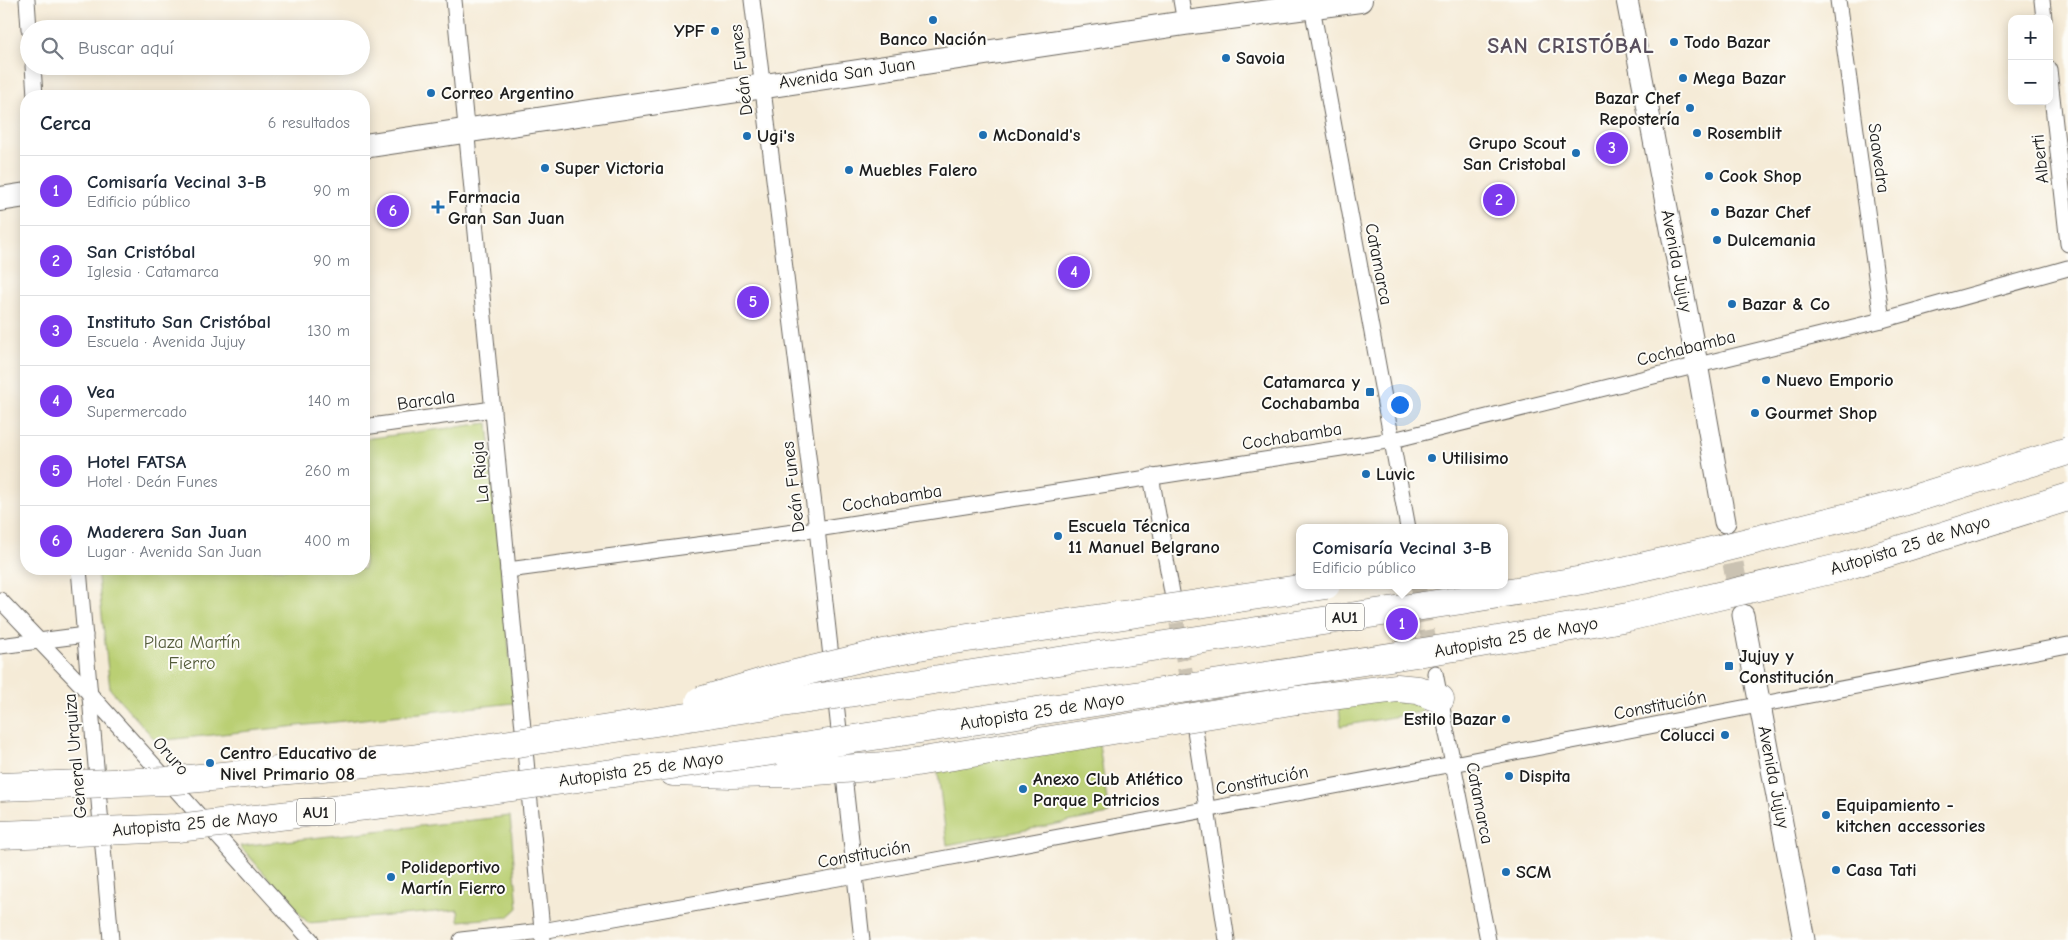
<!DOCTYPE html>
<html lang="es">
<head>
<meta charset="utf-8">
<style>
  body { margin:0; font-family:"Comic Neue",sans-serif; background:#f6f6f7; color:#1f2937 }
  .controls { position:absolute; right:15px; top:15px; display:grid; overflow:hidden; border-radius:10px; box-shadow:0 2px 12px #0003 }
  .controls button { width:45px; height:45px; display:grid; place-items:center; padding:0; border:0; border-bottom:1px solid #e0e1e3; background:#fff; color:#1f2937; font:25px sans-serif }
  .you { position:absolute; left:1399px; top:404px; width:18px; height:18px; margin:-12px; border:4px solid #fff; border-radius:50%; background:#1a73e8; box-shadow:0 0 0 8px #1a73e833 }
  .badge { display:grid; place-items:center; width:32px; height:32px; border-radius:50%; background:#7c3aed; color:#fff; font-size:16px; font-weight:700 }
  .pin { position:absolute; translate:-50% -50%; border:2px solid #fff; box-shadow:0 1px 5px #0006 }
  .popup { position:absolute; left:1296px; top:524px; width:212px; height:65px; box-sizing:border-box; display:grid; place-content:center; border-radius:10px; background:#fff; filter:drop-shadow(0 1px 4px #0005); font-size:16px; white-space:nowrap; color:#747a83 }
  .popup b { font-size:19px; color:#1f2937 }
  .popup::after { content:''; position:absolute; left:50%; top:100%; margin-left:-10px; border:10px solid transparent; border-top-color:#fff }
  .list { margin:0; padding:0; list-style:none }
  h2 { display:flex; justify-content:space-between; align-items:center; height:65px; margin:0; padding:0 20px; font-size:21px }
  h2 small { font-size:16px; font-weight:400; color:#747a83 }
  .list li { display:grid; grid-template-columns:32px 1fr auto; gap:15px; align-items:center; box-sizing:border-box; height:70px; padding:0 20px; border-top:1px solid #e0e1e3 }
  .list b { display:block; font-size:19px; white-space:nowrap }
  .list p { margin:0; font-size:16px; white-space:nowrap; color:#747a83 }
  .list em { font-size:16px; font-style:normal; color:#747a83 }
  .icon { flex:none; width:28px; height:28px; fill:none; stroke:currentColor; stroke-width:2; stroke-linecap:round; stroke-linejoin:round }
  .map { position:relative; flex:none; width:2068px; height:940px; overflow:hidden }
  .search { position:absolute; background:#fff; box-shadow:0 2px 12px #0003; left:20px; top:20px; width:350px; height:55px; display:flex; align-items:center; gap:12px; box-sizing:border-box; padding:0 18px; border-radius:28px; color:#747a83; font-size:19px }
  .panel { position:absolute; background:#fff; box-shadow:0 2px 12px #0003; left:20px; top:90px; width:350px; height:485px; border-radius:20px }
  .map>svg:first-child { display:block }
  .green { fill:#bacf73; stroke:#6b7648 }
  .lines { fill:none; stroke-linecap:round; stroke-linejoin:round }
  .minor-tunnel { stroke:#cac2b2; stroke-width:15; stroke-dasharray:15 8; stroke-linecap:butt }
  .secondary-tunnel { stroke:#cac2b2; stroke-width:21; stroke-dasharray:21 11; stroke-linecap:butt }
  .minor-casing { stroke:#68645d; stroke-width:17 }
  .secondary-casing { stroke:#68645d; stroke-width:23 }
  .primary-casing { stroke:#68645d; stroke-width:26 }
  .motorway-casing { stroke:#68645d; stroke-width:29 }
  .minor { stroke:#fff; stroke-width:15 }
  .secondary { stroke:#fff; stroke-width:21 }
  .primary { stroke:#fff; stroke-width:24 }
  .motorway { stroke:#fff; stroke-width:28 }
  .motorway-bridge-casing { stroke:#68645d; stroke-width:29; stroke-linecap:butt }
  .motorway-bridge { stroke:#fff; stroke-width:28 }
  .poi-dot { fill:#1f6fb2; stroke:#fdfcf7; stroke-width:2 }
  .labels { text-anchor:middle; stroke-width:4; stroke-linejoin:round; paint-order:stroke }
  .shield { fill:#fdfcf7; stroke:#605f5e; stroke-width:1 }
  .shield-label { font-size:16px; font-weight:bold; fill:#1c1c1c }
  .poi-label { font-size:18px; font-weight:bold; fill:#1c1c1c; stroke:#fdfcf7; text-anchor:start }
  .street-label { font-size:18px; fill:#1c1c1c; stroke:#fdfcf7 }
  .park-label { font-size:18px; fill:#535b3a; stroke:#fdfcf7 }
  .district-label { font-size:22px; font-weight:bold; letter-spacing:1px; fill:#594f5d; stroke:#fdfcf7 }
</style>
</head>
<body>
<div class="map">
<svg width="2068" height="940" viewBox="0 0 2068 940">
  <rect width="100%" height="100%" fill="#fdfcf7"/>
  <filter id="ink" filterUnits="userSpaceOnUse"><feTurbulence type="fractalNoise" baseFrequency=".02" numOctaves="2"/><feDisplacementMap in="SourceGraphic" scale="10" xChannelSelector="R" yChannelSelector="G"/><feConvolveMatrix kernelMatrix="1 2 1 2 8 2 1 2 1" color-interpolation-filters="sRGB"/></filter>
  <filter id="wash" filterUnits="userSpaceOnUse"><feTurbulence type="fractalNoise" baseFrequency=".0096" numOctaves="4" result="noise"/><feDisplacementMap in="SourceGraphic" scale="20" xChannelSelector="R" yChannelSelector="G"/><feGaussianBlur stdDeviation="1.12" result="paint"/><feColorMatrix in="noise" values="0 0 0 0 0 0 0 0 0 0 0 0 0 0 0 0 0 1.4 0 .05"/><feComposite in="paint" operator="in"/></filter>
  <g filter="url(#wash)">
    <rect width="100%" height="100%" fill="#f5ebd7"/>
    <g class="green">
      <polygon points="488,423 514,703 156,741 110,689 97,569 364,569 364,439"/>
      <polygon points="1395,695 1421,703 1422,712 1341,726 1339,706"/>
      <polygon points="1099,744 1109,814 947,845 937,765"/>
      <polygon points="510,816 518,908 508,917 459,921 458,910 308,923 240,846"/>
    </g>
  </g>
  <g filter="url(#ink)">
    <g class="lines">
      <g class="minor-tunnel">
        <polyline points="1418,585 1432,657"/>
        <polyline points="1173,600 1194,723"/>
      </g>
      <polyline class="secondary-tunnel" points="1727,532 1741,605"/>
      <defs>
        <g id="minor">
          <polyline points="27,0 29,29"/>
          <polyline points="454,0 543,940"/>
          <polyline points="752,0 817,529 862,940"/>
          <polyline points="1181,0 1185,23"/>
          <polyline points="1838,0 1882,320"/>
          <polyline points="2042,0 2044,19"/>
          <polyline points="1312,7 1408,528"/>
          <polyline points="33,66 35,96"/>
          <polyline points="2049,69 2068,244"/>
          <polyline points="364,427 493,409"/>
          <polyline points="1151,476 1173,598"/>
          <polyline points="79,569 111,940"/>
          <polyline points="508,570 817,529 1393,440 1882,320 2068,268"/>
          <polyline points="0,600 89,693 311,940"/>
          <polyline points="0,646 85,635"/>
          <polyline points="1435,673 1488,940"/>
          <polyline points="1195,730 1227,940"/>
          <polyline points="461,940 542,931 855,875 1453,764 2068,645"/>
        </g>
        <g id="secondary">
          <polyline points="1627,0 1697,364 1725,522"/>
          <polyline points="1743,615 1804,940"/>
        </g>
        <g id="primary">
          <polyline points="364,146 1185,23 1360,0"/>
          <polyline points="0,199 26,195"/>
        </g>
        <g id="motorway">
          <polyline points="1297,700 1397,688 1418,690 1440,699"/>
          <polyline points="673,772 731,774 789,773"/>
        </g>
      </defs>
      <use href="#minor" class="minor-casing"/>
      <use href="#secondary" class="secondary-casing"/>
      <use href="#primary" class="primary-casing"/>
      <use href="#motorway" class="motorway-casing"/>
      <use href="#minor" class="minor"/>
      <use href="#secondary" class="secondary"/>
      <use href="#primary" class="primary"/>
      <use href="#motorway" class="motorway"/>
      <defs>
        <g id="motorway-bridge">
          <polyline points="700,701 770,680 869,656 934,643 1326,585"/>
          <polyline points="789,773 898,765 1297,700"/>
          <polyline points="0,787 166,781 411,759 1462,600 1583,580 1703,553 1884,508 2068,451"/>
          <polyline points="0,835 177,828 418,800 802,747 1475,644 1628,617 1843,567 2068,497"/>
        </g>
      </defs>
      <use href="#motorway-bridge" class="motorway-bridge-casing"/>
      <use href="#motorway-bridge" class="motorway-bridge"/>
    </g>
  </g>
  <g class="poi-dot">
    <circle cx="933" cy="20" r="5"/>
    <circle cx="715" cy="31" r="5"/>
    <circle cx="1674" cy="42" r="5"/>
    <circle cx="1226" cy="58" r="5"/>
    <circle cx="1683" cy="78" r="5"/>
    <circle cx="431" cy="93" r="5"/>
    <circle cx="1690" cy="108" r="5"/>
    <circle cx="1697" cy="133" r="5"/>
    <circle cx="983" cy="135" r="5"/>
    <circle cx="747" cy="136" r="5"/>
    <circle cx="1576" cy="153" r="5"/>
    <circle cx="545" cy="168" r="5"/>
    <circle cx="849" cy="170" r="5"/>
    <circle cx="1709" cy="176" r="5"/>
    <path d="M435.5 199.5h5v5h5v5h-5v5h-5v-5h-5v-5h5z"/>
    <circle cx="1715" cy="212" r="5"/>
    <circle cx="1717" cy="240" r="5"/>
    <circle cx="1732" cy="304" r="5"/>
    <circle cx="1766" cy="380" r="5"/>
    <rect x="1365" y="387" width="10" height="10" rx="2.5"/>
    <circle cx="1755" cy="413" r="5"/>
    <circle cx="1432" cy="458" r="5"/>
    <circle cx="1366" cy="474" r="5"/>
    <circle cx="1058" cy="536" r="5"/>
    <rect x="1724" y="661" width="10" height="10" rx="2.5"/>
    <circle cx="1506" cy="719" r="5"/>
    <circle cx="1725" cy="735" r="5"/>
    <circle cx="210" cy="763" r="5"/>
    <circle cx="1509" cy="776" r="5"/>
    <circle cx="1023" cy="789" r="5"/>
    <circle cx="1826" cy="815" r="5"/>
    <circle cx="1836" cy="870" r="5"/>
    <circle cx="1506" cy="872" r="5"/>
    <circle cx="391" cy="877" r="5"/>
  </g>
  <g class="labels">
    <g class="shield">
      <rect x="1326" y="603.5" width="38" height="27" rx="4"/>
      <rect x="297" y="798.5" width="38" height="27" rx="4"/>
    </g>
    <g class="shield-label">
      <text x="1345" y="623">AU1</text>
      <text x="316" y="818">AU1</text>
    </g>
    <g class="poi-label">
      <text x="705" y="37" text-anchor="end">YPF</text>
      <text x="933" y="45" text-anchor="middle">Banco Nación</text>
      <text x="1684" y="48">Todo Bazar</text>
      <text x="1236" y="64">Savoia</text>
      <text x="1693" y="84">Mega Bazar</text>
      <text x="441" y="99">Correo Argentino</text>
      <text x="1680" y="104" text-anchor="end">Bazar Chef<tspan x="1680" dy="21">Repostería</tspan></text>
      <text x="1707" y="139">Rosemblit</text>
      <text x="993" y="141">McDonald's</text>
      <text x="757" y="142">Ugi's</text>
      <text x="1566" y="149" text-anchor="end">Grupo Scout<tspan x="1566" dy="21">San Cristobal</tspan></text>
      <text x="555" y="174">Super Victoria</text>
      <text x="859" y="176">Muebles Falero</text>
      <text x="1719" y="182">Cook Shop</text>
      <text x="448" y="203">Farmacia<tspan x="448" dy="21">Gran San Juan</tspan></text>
      <text x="1725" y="218">Bazar Chef</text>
      <text x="1727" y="246">Dulcemania</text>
      <text x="1742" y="310">Bazar &amp; Co</text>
      <text x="1776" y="386">Nuevo Emporio</text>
      <text x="1360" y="388" text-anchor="end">Catamarca y<tspan x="1360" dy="21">Cochabamba</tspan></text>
      <text x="1765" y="419">Gourmet Shop</text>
      <text x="1442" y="464">Utilisimo</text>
      <text x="1376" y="480">Luvic</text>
      <text x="1068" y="532">Escuela Técnica<tspan x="1068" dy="21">11 Manuel Belgrano</tspan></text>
      <text x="1739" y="662">Jujuy y<tspan x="1739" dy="21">Constitución</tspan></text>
      <text x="1496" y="725" text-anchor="end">Estilo Bazar</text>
      <text x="1715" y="741" text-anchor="end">Colucci</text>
      <text x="220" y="759">Centro Educativo de<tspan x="220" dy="21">Nivel Primario 08</tspan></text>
      <text x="1519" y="782">Dispita</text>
      <text x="1033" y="785">Anexo Club Atlético<tspan x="1033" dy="21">Parque Patricios</tspan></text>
      <text x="1836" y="811">Equipamiento -<tspan x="1836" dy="21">kitchen accessories</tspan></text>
      <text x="401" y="873">Polideportivo<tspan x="401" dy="21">Martín Fierro</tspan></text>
      <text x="1846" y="876">Casa Tati</text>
      <text x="1516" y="878">SCM</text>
    </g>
    <g class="street-label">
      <text transform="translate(741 70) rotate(-97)" y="6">Deán Funes</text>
      <text transform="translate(847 73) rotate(-8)" y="6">Avenida San Juan</text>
      <text transform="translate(1879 158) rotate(82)" y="6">Saavedra</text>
      <text transform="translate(2040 159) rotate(-96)" y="6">Alberti</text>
      <text transform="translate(1677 261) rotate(79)" y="6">Avenida Jujuy</text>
      <text transform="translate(1379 264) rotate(79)" y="6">Catamarca</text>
      <text transform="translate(1686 348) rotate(-14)" y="6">Cochabamba</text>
      <text transform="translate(426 400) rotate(-8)" y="6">Barcala</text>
      <text transform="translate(1292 436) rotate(-9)" y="6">Cochabamba</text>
      <text transform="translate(480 472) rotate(-95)" y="6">La Rioja</text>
      <text transform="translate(793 487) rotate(-97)" y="6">Deán Funes</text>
      <text transform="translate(892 498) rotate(-9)" y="6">Cochabamba</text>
      <text transform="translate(1910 545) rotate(-17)" y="6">Autopista 25 de Mayo</text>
      <text transform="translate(1516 637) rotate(-10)" y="6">Autopista 25 de Mayo</text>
      <text transform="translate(1660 705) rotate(-11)" y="6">Constitución</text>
      <text transform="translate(1042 711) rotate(-9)" y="6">Autopista 25 de Mayo</text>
      <text transform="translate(75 756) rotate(-95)" y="6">General Urquiza</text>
      <text transform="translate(171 756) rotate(48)" y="6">Oruro</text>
      <text transform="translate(641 769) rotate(-8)" y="6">Autopista 25 de Mayo</text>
      <text transform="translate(1774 777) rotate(79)" y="6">Avenida Jujuy</text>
      <text transform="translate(1262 780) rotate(-11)" y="6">Constitución</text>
      <text transform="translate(1480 803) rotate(79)" y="6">Catamarca</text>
      <text transform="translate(195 823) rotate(-5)" y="6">Autopista 25 de Mayo</text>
      <text transform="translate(864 854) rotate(-10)" y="6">Constitución</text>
    </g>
    <g class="park-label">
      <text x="192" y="648">Plaza Martín<tspan x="192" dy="21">Fierro</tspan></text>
    </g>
    <g class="district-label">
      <text x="1571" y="53">SAN CRISTÓBAL</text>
    </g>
  </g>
</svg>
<div class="controls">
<button>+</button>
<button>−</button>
</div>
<div class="you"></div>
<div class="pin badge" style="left:1402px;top:624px">1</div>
<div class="popup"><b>Comisaría Vecinal 3-B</b>Edificio público</div>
<div class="pin badge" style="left:1499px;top:200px">2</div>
<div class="pin badge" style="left:1612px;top:148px">3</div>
<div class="pin badge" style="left:1074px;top:272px">4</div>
<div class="pin badge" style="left:753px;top:302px">5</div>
<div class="pin badge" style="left:393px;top:211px">6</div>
<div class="search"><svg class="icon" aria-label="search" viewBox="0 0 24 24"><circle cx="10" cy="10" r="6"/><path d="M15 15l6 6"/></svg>Buscar aquí</div>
<section class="panel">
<h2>Cerca<small>6 resultados</small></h2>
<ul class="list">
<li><span class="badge">1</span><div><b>Comisaría Vecinal 3-B</b><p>Edificio público</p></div><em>90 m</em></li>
<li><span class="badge">2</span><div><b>San Cristóbal</b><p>Iglesia · Catamarca</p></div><em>90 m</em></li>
<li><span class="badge">3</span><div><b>Instituto San Cristóbal</b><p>Escuela · Avenida Jujuy</p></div><em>130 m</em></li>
<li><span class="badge">4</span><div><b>Vea</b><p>Supermercado</p></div><em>140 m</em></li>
<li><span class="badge">5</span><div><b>Hotel FATSA</b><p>Hotel · Deán Funes</p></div><em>260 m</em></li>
<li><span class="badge">6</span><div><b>Maderera San Juan</b><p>Lugar · Avenida San Juan</p></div><em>400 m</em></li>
</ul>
</section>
</div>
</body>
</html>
